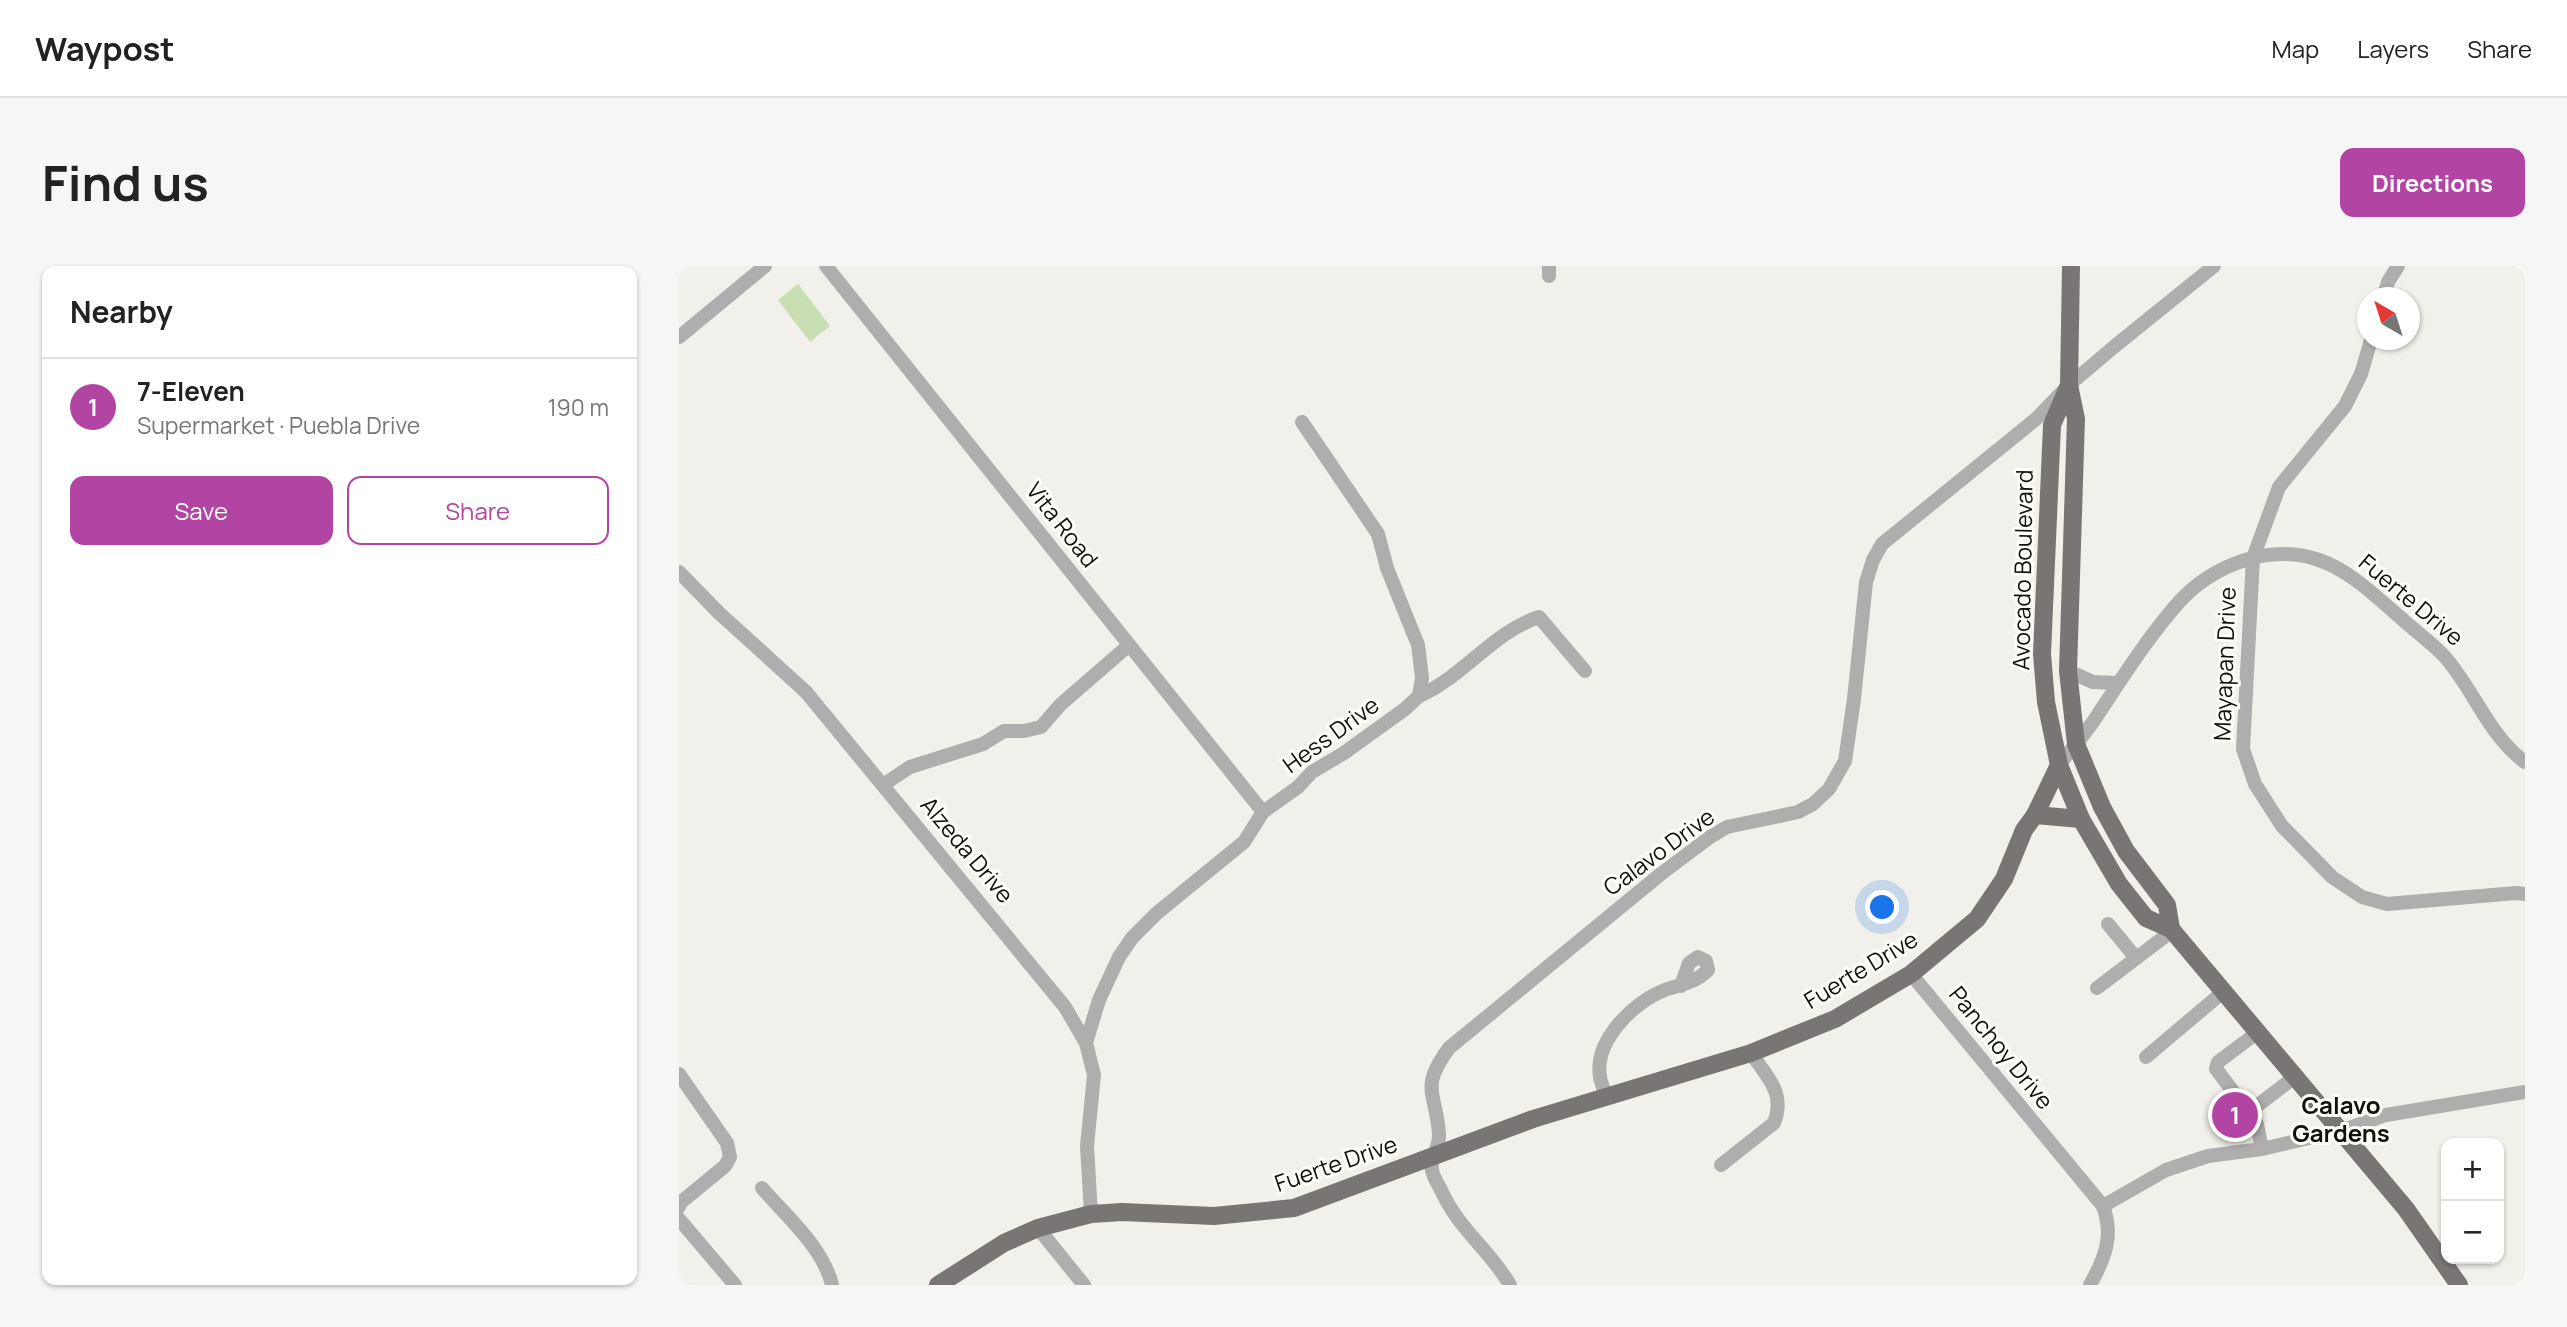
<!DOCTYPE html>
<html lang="en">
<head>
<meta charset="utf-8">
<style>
  body { margin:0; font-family:Manrope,sans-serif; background:#f6f6f6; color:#222 }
  .controls { position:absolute; right:21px; bottom:21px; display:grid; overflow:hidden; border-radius:14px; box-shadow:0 2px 5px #0004 }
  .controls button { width:63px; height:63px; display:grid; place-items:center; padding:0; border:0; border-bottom:2px solid #e0e0e0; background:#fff; color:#222; font:35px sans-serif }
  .compass { position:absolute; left:1678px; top:21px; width:63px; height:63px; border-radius:50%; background:#fff; box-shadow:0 2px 5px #0004; rotate:321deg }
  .you { position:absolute; left:1204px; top:642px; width:24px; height:24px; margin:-18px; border:5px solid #fff; border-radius:50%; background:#1a73e8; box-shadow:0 0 0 10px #1a73e833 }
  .badge { display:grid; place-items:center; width:46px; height:46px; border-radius:50%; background:#b245a3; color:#fff; font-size:23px; font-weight:700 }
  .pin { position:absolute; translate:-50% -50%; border:4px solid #fff; box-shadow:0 2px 7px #0006 }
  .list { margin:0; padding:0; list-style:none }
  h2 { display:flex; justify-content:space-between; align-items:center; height:91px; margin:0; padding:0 28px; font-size:30px }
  h2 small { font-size:23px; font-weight:400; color:#767676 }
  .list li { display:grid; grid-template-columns:46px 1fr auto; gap:21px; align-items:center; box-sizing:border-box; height:98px; padding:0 28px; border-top:2px solid #e0e0e0 }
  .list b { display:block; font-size:26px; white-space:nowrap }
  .list p { margin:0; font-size:23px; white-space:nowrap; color:#767676 }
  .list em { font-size:23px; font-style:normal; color:#767676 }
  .actions { display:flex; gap:14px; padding:21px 28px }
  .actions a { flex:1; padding:16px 0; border:2px solid #b245a3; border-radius:14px; text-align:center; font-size:24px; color:#b245a3 }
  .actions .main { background:#b245a3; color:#fff }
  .map { position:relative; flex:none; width:1846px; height:1019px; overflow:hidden; border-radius:14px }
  header { display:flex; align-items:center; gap:42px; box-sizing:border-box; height:98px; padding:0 35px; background:#fff; border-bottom:2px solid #e0e0e0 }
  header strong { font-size:33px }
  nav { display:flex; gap:38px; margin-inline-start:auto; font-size:24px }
  .intro { display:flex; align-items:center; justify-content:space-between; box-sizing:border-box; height:168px; padding:0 42px }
  h1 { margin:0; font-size:49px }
  .button { padding:18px 32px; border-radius:14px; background:#b245a3; color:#fff; font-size:24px; font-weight:700 }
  main { display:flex; gap:42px; padding:0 42px }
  aside { flex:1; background:#fff; border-radius:14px; box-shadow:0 2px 5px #0004 }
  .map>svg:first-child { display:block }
  .green { fill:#cadeb3 }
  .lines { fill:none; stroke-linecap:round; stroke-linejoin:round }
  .minor { stroke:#afadad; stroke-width:14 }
  .major { stroke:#7a7575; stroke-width:18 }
  .labels { text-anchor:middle; stroke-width:6; stroke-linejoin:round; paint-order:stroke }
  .street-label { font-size:23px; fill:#11100f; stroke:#fefdf8 }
  .neighbourhood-label { font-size:24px; font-weight:bold; fill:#11100f; stroke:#fefdf8 }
</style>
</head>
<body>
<header>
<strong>Waypost</strong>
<nav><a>Map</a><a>Layers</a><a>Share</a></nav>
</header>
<div class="intro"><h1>Find us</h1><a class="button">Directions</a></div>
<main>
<aside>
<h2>Nearby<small></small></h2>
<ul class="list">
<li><span class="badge">1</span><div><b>7-Eleven</b><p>Supermarket · Puebla Drive</p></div><em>190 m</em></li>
</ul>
<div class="actions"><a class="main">Save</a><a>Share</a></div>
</aside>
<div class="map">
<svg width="1846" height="1019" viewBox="0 0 1846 1019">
  <rect width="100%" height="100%" fill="#f1f0ea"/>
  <polygon class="green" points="119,18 151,60 131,76 99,34"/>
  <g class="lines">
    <g class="minor">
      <polyline points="147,0 584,546"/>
      <polyline points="870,10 870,0"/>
      <polyline points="1704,32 1709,16 1719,0"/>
      <polyline points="0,71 86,0"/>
      <polyline points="1692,74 1682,108 1666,140 1600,221 1574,292 1564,483 1576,518 1603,560 1653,611 1683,631 1708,638 1837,627 1846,628"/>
      <polyline points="0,306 39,346 127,426 386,741 407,777 415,809 408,880 412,948"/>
      <polyline points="1389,405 1414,416 1439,417"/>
      <path d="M740,430C784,411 814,366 860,351L906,405"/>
      <path d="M1380,499C1392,484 1405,469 1416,453C1442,414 1468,372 1500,336C1534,299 1590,277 1640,294C1672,305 1697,331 1722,352C1736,365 1753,377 1766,391C1795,424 1810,470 1846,496"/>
      <polyline points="204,519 231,501 304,478 325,465 345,465 362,461 381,439 449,380"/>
      <polyline points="1429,658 1457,692"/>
      <path d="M1232,708L1424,940C1435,970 1426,992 1411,1019"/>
      <polyline points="1418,722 1493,665"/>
      <polyline points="1579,766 1539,796 1537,803 1570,846 1617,810"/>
      <polyline points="407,777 420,734 440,691 453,672 478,647 565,576 584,546 619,521 633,506 665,487 726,443 740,430 743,412 739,379 708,302 699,268 623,156"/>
      <polyline points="1467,791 1544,726"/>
      <polyline points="0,808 48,877 51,891 46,900 1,937 0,941"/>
      <path d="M928,832C926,825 922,818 921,811C915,775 954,736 986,724C1003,718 1016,717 1029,704L1027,695L1019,691L1010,697L1002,720"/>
      <polyline points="1570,846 1578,858 1583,883"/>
      <path d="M1042,899L1095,857C1107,827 1088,811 1072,787"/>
      <path d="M83,922C107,950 144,981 153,1019"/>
      <polyline points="1424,940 1487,904 1529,890 1583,883 1664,864 1707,849 1846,826"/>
      <polyline points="0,953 56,1019"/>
      <polyline points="359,962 405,1019"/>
      <path d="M831,1019C811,984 780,964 762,924C759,918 754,911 753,904C751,893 761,880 760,868C757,825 740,823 770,782L983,607L1031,571L1048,561L1119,546L1134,538L1150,523L1166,495L1175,433L1187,316L1194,294L1203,278L1357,153L1390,119L1436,80L1535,0"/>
    </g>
    <g class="major">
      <polyline points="1392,0 1390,119 1397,153 1389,405 1397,478 1423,541 1447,585 1488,639 1492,663"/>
      <polyline points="1390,119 1373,159 1363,388 1367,436 1380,499 1402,553 1440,618 1467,652 1492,663 1727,943 1780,1019"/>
      <polyline points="1356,549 1402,553"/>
      <polyline points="259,1019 325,977 359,962 412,948 443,946 535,950 615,942 854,853 1072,787 1156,753 1232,708 1298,653 1325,613 1345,564 1356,549 1380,499"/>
    </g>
  </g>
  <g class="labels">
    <g class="street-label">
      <text transform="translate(383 259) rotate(52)" y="8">Vita Road</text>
      <text transform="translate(1344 304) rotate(-89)" y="8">Avocado Boulevard</text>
      <text transform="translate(1732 334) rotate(40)" y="8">Fuerte Drive</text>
      <text transform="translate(1546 398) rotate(-88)" y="8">Mayapan Drive</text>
      <text transform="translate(652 469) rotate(-36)" y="8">Hess Drive</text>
      <text transform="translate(288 584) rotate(50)" y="8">Alzeda Drive</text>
      <text transform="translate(980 586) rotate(-36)" y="8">Calavo Drive</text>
      <text transform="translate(1182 704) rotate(-31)" y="8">Fuerte Drive</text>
      <text transform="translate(1322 782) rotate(51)" y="8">Panchoy Drive</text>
      <text transform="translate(657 898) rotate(-19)" y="8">Fuerte Drive</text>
    </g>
    <g class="neighbourhood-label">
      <text x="1662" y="848">Calavo<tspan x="1662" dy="28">Gardens</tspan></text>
    </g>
  </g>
</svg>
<div class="controls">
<button>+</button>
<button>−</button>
</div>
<svg class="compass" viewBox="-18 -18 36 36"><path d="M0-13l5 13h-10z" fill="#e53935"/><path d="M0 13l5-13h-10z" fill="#767676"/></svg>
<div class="you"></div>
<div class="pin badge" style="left:1556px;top:849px">1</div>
</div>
</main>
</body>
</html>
